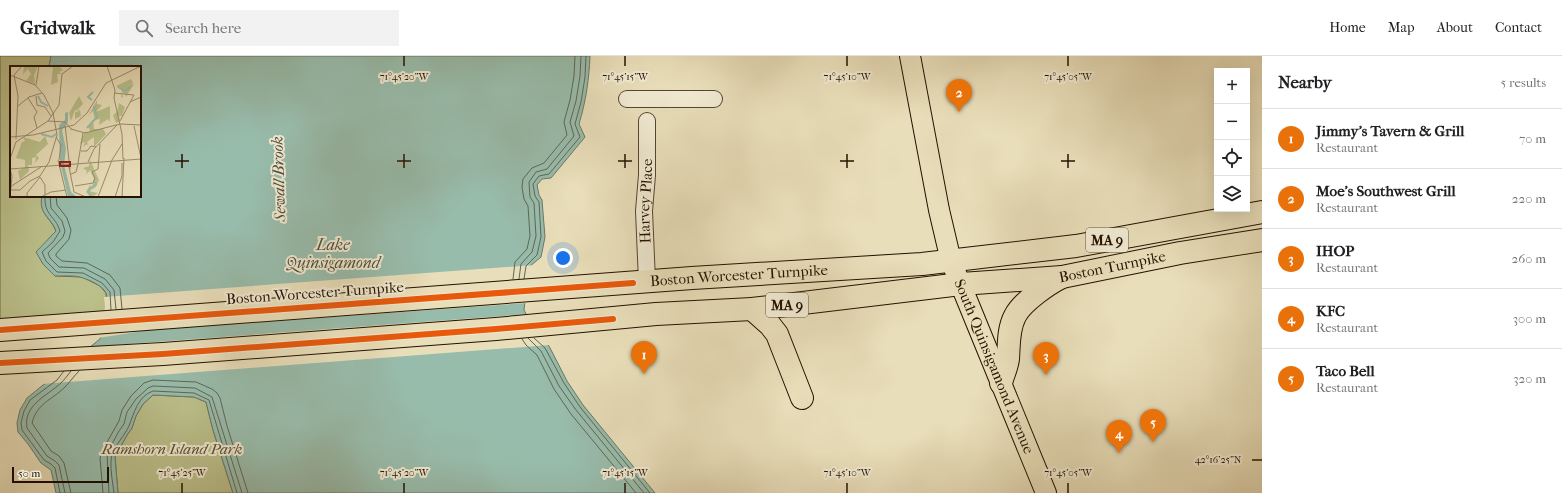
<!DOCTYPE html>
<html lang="en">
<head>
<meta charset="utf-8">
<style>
  body { margin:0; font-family:"IM FELL French Canon",serif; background:#f2f2f2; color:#202124 }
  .controls { position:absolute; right:12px; top:12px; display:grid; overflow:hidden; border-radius:0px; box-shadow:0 4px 16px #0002 }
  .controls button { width:36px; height:36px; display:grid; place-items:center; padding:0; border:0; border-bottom:1px solid #e0e0e0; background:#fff; color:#202124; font:20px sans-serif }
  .scale { position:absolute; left:12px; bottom:10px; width:97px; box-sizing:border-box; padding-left:4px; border:2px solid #241101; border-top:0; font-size:11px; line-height:14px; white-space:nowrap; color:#241101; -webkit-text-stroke:3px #f0ead2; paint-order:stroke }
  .you { position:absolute; left:563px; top:202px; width:14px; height:14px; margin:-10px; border:3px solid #fff; border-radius:50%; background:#1a73e8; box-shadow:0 0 0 6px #1a73e833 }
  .badge { display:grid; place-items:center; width:26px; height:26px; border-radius:50%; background:#8f2418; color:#fff; font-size:13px; font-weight:700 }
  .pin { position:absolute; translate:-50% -33px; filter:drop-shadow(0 1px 2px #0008) }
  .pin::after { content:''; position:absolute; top:21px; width:14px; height:12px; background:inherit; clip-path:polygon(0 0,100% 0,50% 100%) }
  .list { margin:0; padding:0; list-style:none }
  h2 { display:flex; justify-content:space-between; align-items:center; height:52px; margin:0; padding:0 16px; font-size:17px }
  h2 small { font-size:13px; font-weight:400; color:#757577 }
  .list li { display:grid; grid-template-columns:26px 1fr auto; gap:12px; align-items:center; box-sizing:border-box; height:60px; padding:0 16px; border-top:1px solid #e0e0e0 }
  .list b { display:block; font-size:15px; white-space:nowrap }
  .list p { margin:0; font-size:13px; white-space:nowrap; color:#757577 }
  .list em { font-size:13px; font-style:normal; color:#757577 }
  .icon { flex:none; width:22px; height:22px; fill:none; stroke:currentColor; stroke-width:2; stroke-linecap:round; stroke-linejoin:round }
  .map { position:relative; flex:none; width:1262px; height:437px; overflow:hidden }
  header { display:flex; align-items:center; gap:24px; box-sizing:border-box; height:56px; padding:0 20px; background:#fff; border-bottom:1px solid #e0e0e0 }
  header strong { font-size:19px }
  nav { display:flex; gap:22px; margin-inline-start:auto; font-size:14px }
  .search { width:280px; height:36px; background:#f2f2f2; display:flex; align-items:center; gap:10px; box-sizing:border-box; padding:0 14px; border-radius:0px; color:#757577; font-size:15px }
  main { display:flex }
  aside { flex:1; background:#fff }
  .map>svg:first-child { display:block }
  .green { fill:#bbc08b; stroke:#706846 }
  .water { fill:#98bcab; stroke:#6a7867 }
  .pier { fill:#e8deb9 }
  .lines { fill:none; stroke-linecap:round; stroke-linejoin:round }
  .shore { stroke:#5e6656; stroke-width:1 }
  .minor-casing { stroke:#55442f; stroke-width:18 }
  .major-casing { stroke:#241101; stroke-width:22 }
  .highway-casing { stroke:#241101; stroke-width:24 }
  .minor { stroke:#f0ead2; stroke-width:16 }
  .major { stroke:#e8deb9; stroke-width:20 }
  .highway { stroke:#e8deb9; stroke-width:22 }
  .cycleway-casing { stroke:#f0ead2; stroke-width:8 }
  .cycleway { stroke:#e8590c; stroke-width:6 }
  .ticks { fill:none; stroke:#241101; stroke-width:1.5 }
  .labels { text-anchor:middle; stroke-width:4; stroke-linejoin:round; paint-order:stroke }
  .shield { fill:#f0ead2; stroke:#615240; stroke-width:1 }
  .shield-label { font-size:14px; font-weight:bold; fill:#241101 }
  .street-label { font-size:15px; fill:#241101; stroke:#f0ead2 }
  .park-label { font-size:15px; font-style:italic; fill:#594e31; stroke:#f0ead2 }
  .water-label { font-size:16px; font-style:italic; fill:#4d4d3c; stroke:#f0ead2 }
  .inset-river { fill:none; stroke:#98bcab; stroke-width:2 }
  .inset-road { fill:none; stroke:#9a8c6f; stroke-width:1 }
  .view { fill:#8f2418; fill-opacity:0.15; stroke:#8f2418; stroke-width:2 }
  .inset-edge { fill:none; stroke:#241101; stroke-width:2 }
  .ticks-label { font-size:10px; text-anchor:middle; fill:#241101; stroke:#f0ead2; stroke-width:4; stroke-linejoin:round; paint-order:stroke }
</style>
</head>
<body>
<header>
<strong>Gridwalk</strong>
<div class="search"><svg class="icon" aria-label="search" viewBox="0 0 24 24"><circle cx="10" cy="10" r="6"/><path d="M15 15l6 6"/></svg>Search here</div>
<nav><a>Home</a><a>Map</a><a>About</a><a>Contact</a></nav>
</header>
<main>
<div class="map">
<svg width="1262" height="437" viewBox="0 0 1262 437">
  <rect width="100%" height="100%" fill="#e8deb9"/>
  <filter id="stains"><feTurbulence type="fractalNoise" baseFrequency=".005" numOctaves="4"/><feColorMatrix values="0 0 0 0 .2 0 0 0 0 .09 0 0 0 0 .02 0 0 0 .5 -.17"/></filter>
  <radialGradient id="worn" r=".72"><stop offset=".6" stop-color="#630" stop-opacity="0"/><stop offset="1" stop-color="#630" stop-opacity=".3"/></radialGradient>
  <g class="green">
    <path d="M0,0H51L49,11H11V140H42C39,158 50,161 56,175L37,196L43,208L55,220L82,221L100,230L106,237L107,250L106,266L0,274Z"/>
    <polygon points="153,339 194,341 206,346 213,374 233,437 118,437 115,401 127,379 132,372 136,360 143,348"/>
  </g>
  <path class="water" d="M51,0H590C589,23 586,45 579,68L585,81L551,122L542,123L537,129L539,139L542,144L545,181L541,201L529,211L524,254L537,279L549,290L567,325L583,349L655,437H233L213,374L206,346L194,341L153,339L143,348L136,360L132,372L127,379L115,401L118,437H56L51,414L41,407L28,388L18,376L17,367L20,354L27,342L100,283C105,272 111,249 106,237C103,230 90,224 83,222C76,219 64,220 55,220L43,208L36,196L56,175C51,161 38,158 42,140H140V11H49Z"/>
  <g class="pier">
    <polygon points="535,209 531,212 527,247 149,274 98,282 103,271 105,250 104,241"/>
    <polygon points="529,258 539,278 550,289 42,328 53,319 68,302 87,291"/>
  </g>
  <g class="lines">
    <g class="shore">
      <path d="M45,140C44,160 55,159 60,175L53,186L42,196L46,205L57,216L83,217L102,227L110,236L111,254"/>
      <polyline points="50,140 51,152 62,165 65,175 63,181 48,197 50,202 59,211 84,212 105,223 114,234 116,253"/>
      <polyline points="56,140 57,149 67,162 71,174 69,183 56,198 56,200 62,205 87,207 110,219 120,232 122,253"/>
      <polyline points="513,223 515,206 527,193 530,180 528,150 524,143 522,131 523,123 532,112 544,107 567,79 564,66 570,44 574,20 575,0"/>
      <polyline points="519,223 521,208 532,196 536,180 534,147 530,141 529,126 536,116 547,113 574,80 570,66 576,45 580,20 581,0"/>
      <polyline points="524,223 526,210 537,199 541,181 539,146 535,140 533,128 539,120 549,118 580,81 575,68 581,46 585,21 586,0"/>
      <polyline points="528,282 541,295 559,330 576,354 644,437"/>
      <polyline points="534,282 545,292 564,327 580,351 650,437"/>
      <polyline points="522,283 526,289 537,299 554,333 571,358 636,437"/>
      <polyline points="60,437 55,412 51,408 44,404 22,374 21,367 24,355 30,344 57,324 64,315"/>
      <path d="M65,437L59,409L55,405L47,400L27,372C23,349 47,340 61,327C64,324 68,319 71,315"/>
      <path d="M71,437L64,407L59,400L51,395L32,367C37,347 52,344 65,331C70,326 74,320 79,315"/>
      <polyline points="103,437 100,402 102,395 119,365 122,354 131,340 144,327 153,324 196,326 212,333 217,337 220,342 227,370 248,437"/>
      <polyline points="109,437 107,397 119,375 124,368 127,356 136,343 148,332 153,330 195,332 212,341 242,437"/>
      <path d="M114,437C113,428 109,408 112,399C115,389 125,379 129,370C134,357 138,340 153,335L194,337L209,344L237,437"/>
    </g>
    <defs>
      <g id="minor">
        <polyline points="627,43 714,43"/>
        <path id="s1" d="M647,225L644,155L647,119V65"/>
      </g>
      <g id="major">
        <path id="s2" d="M910,0L939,154L951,205L1046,437"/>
      </g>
      <g id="highway">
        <polyline points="752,253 770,269 777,278 802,342"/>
        <path id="s3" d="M0,274L692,222L922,208L1076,190L1262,156"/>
        <path id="s4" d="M0,307L163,298L496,273L656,258L752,253L961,228L1062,221L1180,197L1262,184"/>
        <path d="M1001,327C1003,319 1007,311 1008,303C1009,289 1008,273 1015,260C1022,246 1048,228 1062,221"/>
      </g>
    </defs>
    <use href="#minor" class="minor-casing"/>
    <use href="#major" class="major-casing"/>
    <use href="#highway" class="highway-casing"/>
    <use href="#minor" class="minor"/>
    <use href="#major" class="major"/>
    <use href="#highway" class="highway"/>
    <defs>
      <g id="cycleway">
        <polyline points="0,274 633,227"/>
        <polyline points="0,307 163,298 496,273 613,263"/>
      </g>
    </defs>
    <use href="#cycleway" class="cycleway-casing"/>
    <use href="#cycleway" class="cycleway"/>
  </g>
  <path class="ticks" d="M404,0V10M625,0V10M847,0V10M1068,0V10M182,98V112M404,98V112M625,98V112M847,98V112M1068,98V112M175,105H189M397,105H411M618,105H632M840,105H854M1061,105H1075M1252,404H1262M182,427V437M404,427V437M625,427V437M847,427V437M1068,427V437"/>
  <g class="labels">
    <g class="shield">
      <rect x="1086" y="172" width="42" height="24" rx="3"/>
      <rect x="766" y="237" width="42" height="24" rx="3"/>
    </g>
    <g class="shield-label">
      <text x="1107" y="189">MA 9</text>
      <text x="787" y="254">MA 9</text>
    </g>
    <g class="street-label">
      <text dy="5" stroke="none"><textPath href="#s1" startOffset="80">Harvey Place</textPath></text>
      <text dy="5" stroke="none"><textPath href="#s4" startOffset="1117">Boston Turnpike</textPath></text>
      <text dy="5" stroke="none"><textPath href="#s3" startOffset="741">Boston Worcester Turnpike</textPath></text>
      <text transform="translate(315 237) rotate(-4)" y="5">Boston Worcester Turnpike</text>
      <text dy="5" stroke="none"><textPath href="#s2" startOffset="323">South Quinsigamond Avenue</textPath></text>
    </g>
    <g class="park-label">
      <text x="172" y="398">Ramshorn Island Park</text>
    </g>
    <g class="water-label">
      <text transform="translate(278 123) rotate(-92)" y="6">Sewall Brook</text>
      <text x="333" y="194">Lake<tspan x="333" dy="18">Quinsigamond</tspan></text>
    </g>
  </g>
  <g transform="translate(10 10)">
    <rect width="131" height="131" fill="#e8deb9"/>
    <path d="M14,0H28L24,9L25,18L16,15L21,8L18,3L13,8ZM49,0L53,4L49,6L52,8H47L48,16L41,19L43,1ZM121,13L123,17L117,20L122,18H124L116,31L115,28L112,26L113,32L111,31L112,24L106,20ZM69,30L73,38L67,44H70L71,50L65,53V46L70,45L65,44L61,55L59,47ZM87,34V38L92,39L86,46L100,40V56L98,53L89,59L90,53L85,54L83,45L79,49ZM109,37L115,41L112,50H109L110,55L106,57L103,49L107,46ZM83,54L84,63H93L96,68L84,81V71L77,76L79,81L77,78L73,81L75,76L70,78L75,65L77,63L75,66H80L79,61L77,62ZM35,70L38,78L26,89L29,92L25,97L26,91L22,92V99H18L19,105L10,114L8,105L15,101V94L6,92L12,76L15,75L13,71L30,76ZM80,94L89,114L86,121L79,125L88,127L82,131L83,129L81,131L76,126L80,119L82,121L84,113L80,104L76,109L77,105L73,102L79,100Z" fill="#bbc08b"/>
    <path d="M58,46V56L52,64L56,83L54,99L61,126L67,131H58L50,95L49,59L55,54V47Z" fill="#98bcab"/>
    <path class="inset-river" d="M108,21L115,25L121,20M28,30L31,36L38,40M82,34L78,31L83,26M77,62L87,51L84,40M31,68L42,71L46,68M81,131L78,125L86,118L85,116"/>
    <path class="inset-road" d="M97,0L105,24L104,32L112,68L113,93M0,9L25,19L34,29L43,47L47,69L39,96L30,110L20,115L10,124H0M4,9L12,0M4,9L8,30L6,73M26,19L29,0M104,27L124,29L110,55M26,30L27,39L35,41L41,50M18,32L27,46L24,51L27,62M120,36L131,31M8,40L19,31L32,27M38,55L49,39L52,8L63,0M55,59L60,103M124,60L131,92M61,63L75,67L110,58L131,59M0,71L23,69L64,59L77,47L96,17L131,0M46,71L51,79L49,94M71,85H77L81,80L86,81M0,93L6,76L38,55L55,56L62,64M48,94L57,131M102,94L112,78M78,96L84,83L107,59M68,97L73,67M59,101L64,126L76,131M0,103L131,93M0,103L2,110L0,131M61,108L66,106L68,98M65,120L83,117L85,112L82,106L88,103L90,78M0,121L31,101M17,131V127L30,111L35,119V129M31,131L41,126L56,124M88,131L102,94M105,131L112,110V97M112,131L114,92"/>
    <path class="view" d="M50,96H60V100H50Z"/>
    <rect width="131" height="131" class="inset-edge"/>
  </g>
  <g class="ticks-label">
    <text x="404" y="24">71°45'20"W</text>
    <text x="625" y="24">71°45'15"W</text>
    <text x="847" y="24">71°45'10"W</text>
    <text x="1068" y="24">71°45'05"W</text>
    <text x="1218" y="407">42°16'25"N</text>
    <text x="182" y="420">71°45'25"W</text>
    <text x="404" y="420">71°45'20"W</text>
    <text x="625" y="420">71°45'15"W</text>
    <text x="847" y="420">71°45'10"W</text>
    <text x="1068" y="420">71°45'05"W</text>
  </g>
  <rect width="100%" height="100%" filter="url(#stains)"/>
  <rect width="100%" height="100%" fill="url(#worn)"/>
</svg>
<div class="controls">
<button>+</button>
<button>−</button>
<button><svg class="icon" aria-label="locate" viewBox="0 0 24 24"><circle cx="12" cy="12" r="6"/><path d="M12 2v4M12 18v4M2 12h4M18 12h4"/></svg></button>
<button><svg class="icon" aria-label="layers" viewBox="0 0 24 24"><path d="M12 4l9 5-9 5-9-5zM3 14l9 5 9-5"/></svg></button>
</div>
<div class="scale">50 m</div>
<div class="you"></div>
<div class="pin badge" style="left:644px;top:318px;background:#e8710a">1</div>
<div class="pin badge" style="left:959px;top:56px;background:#e8710a">2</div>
<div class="pin badge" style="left:1046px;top:319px;background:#e8710a">3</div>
<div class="pin badge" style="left:1119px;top:397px;background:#e8710a">4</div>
<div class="pin badge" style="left:1153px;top:386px;background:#e8710a">5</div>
</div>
<aside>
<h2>Nearby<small>5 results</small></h2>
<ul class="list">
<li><span class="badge" style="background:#e8710a">1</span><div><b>Jimmy's Tavern &amp; Grill</b><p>Restaurant</p></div><em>70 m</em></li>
<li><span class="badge" style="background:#e8710a">2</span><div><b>Moe's Southwest Grill</b><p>Restaurant</p></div><em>220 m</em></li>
<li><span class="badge" style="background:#e8710a">3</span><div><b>IHOP</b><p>Restaurant</p></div><em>260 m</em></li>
<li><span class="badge" style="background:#e8710a">4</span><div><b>KFC</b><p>Restaurant</p></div><em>300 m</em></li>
<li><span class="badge" style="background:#e8710a">5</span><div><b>Taco Bell</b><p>Restaurant</p></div><em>320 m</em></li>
</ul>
</aside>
</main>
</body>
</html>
